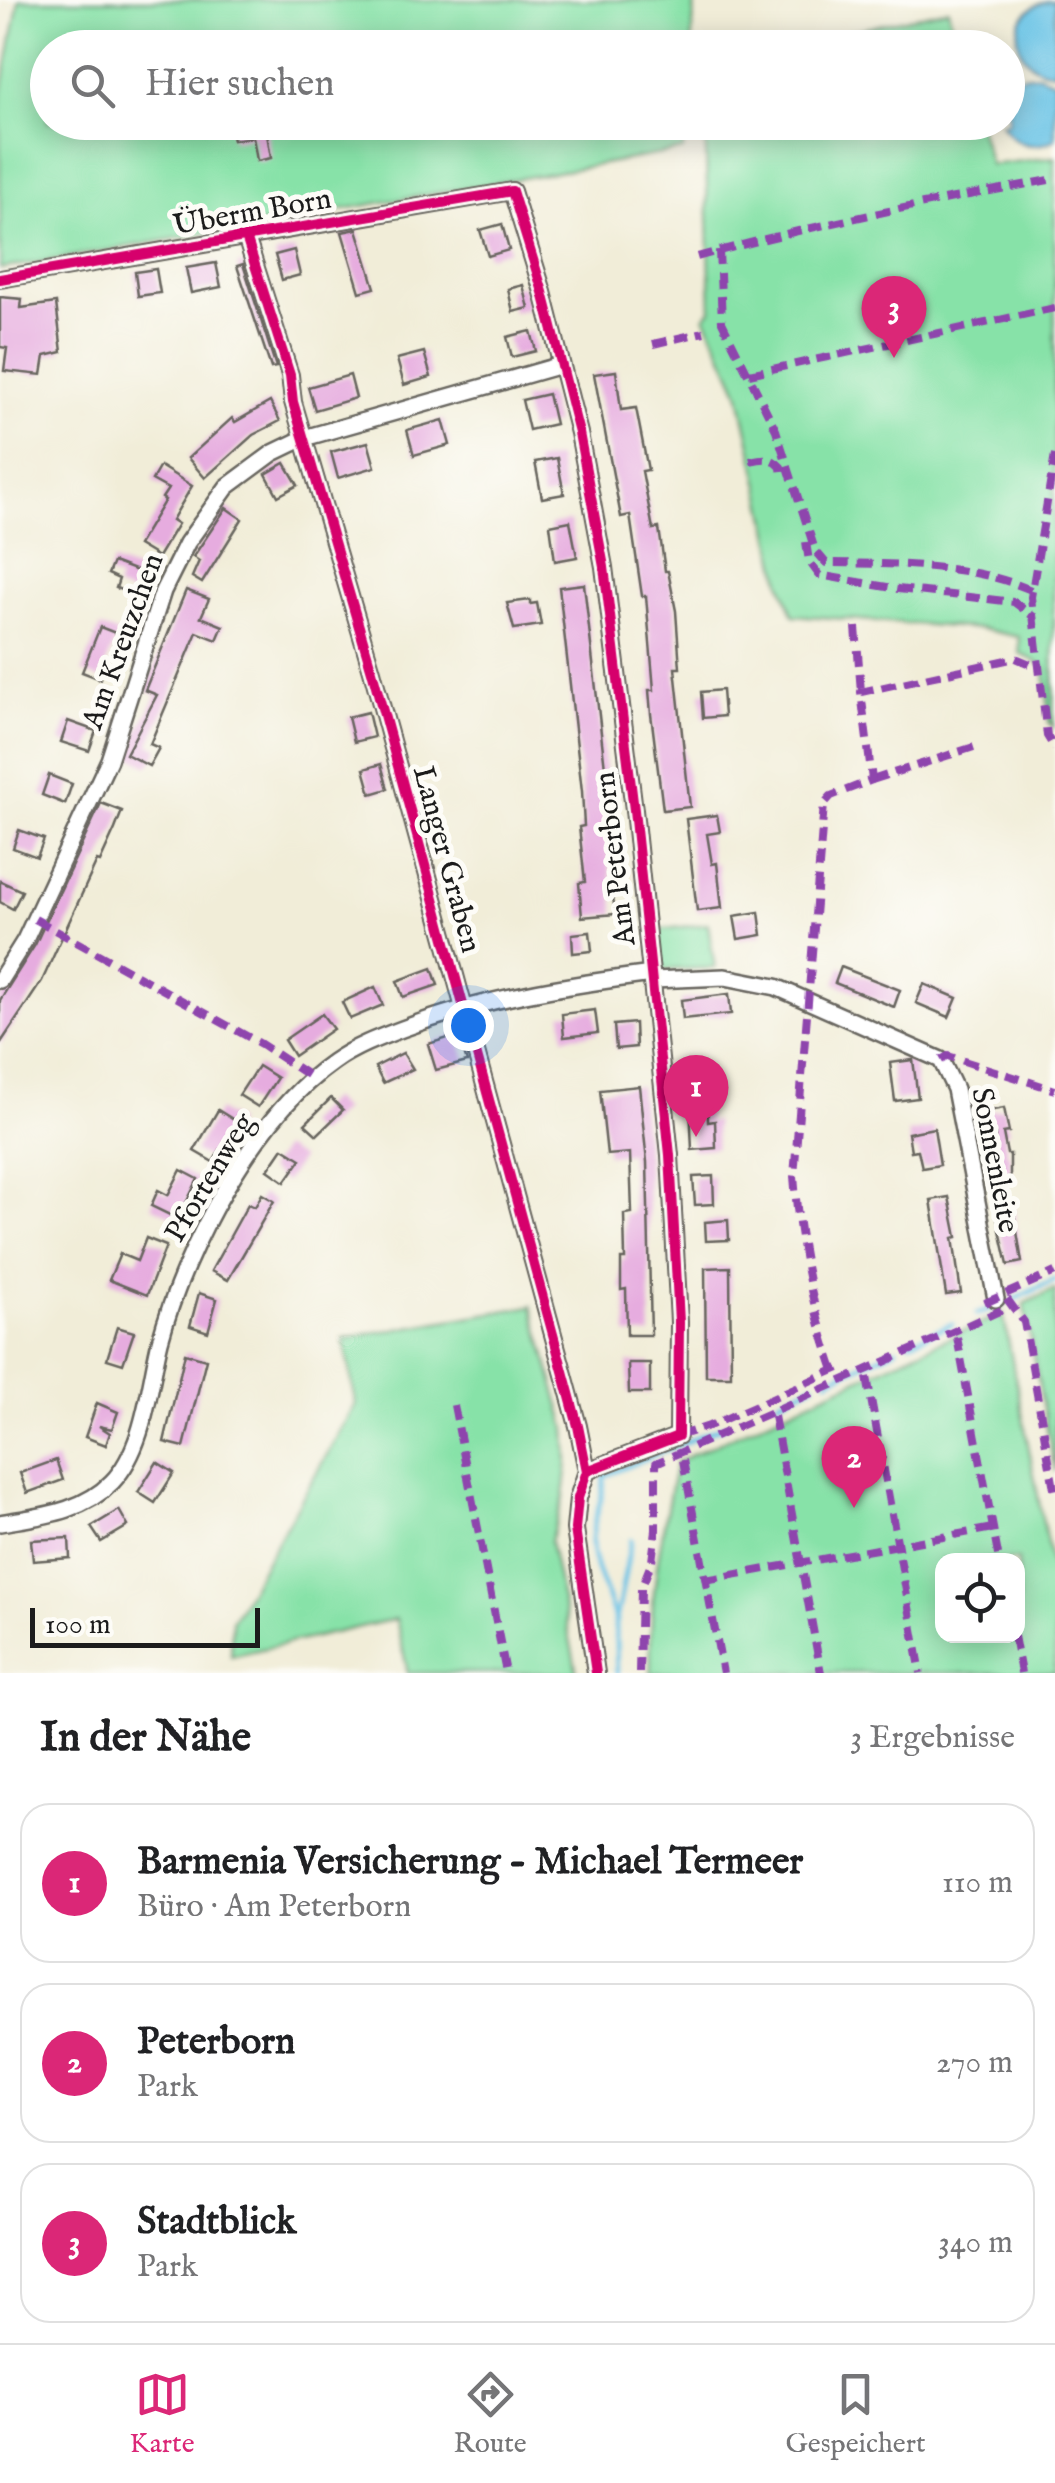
<!DOCTYPE html>
<html lang="de">
<head>
<meta charset="utf-8">
<style>
  body { margin:0; font-family:"IM FELL English",serif; background:#f6f6f6; color:#202124 }
  .controls { position:absolute; right:30px; bottom:30px; display:grid; overflow:hidden; border-radius:20px; box-shadow:0 5px 25px #0003 }
  .controls button { width:90px; height:90px; display:grid; place-items:center; padding:0; border:0; border-bottom:2px solid #e0e0e0; background:#fff; color:#202124; font:50px sans-serif }
  .scale { position:absolute; left:30px; bottom:25px; width:230px; box-sizing:border-box; padding-left:10px; border:5px solid #1c1c1c; border-top:0; font-size:28px; line-height:35px; white-space:nowrap; color:#1c1c1c; -webkit-text-stroke:8px #fdfcf7; paint-order:stroke }
  .you { position:absolute; left:468px; top:1025px; width:35px; height:35px; margin:-25px; border:8px solid #fff; border-radius:50%; background:#1a73e8; box-shadow:0 0 0 15px #1a73e833 }
  .badge { display:grid; place-items:center; width:65px; height:65px; border-radius:50%; background:#db2777; color:#fff; font-size:32px; font-weight:700 }
  .pin { position:absolute; translate:-50% -82px; filter:drop-shadow(0 2px 5px #0008) }
  .pin::after { content:''; position:absolute; top:52px; width:35px; height:30px; background:inherit; clip-path:polygon(0 0,100% 0,50% 100%) }
  .list { margin:0; padding:0; list-style:none }
  h2 { display:flex; justify-content:space-between; align-items:center; height:130px; margin:0; padding:0 40px; font-size:42px }
  h2 small { font-size:32px; font-weight:400; color:#757577 }
  .list li { display:grid; grid-template-columns:65px 1fr auto; gap:30px; align-items:center; box-sizing:border-box; height:160px; margin:0 20px 20px; padding:0 20px; border:2px solid #e0e0e0; border-radius:30px }
  .list b { display:block; font-size:38px; white-space:nowrap }
  .list p { margin:0; font-size:32px; white-space:nowrap; color:#757577 }
  .list em { font-size:32px; font-style:normal; color:#757577 }
  .icon { flex:none; width:55px; height:55px; fill:none; stroke:currentColor; stroke-width:2; stroke-linecap:round; stroke-linejoin:round }
  .map { position:relative; flex:none; width:1055px; height:1673px; overflow:hidden }
  .search { position:absolute; background:#fff; box-shadow:0 5px 25px #0003; left:30px; right:30px; top:30px; height:110px; display:flex; align-items:center; gap:25px; box-sizing:border-box; padding:0 35px; border-radius:55px; color:#757577; font-size:38px }
  .sheet { height:670px; background:#fff }
  nav { display:flex; justify-content:space-around; align-items:center; box-sizing:border-box; height:140px; border-top:2px solid #e0e0e0; background:#fff; font-size:28px; color:#757577 }
  nav a { display:grid; justify-items:center; gap:5px }
  nav .on { color:#db2777 }
  .map>svg:first-child { display:block }
  .green { fill:#87e2a8; stroke:#527f62; stroke-width:2.5; fill-rule:evenodd }
  .water { fill:#67c2e5; stroke:#426f80; stroke-width:2.5 }
  .lines { fill:none; stroke-linecap:round; stroke-linejoin:round }
  .stream { stroke:#67c2e5; stroke-width:5 }
  .building { fill:#e6acdf }
  .minor-casing { stroke:#67655e; stroke-width:20 }
  .minor { stroke:#fff; stroke-width:15 }
  .quiet { stroke:#8e44ad; stroke-width:8; stroke-dasharray:15 8; stroke-linecap:butt }
  .cycleway-casing { stroke:#fdfcf7; stroke-width:16 }
  .cycleway { stroke:#d6006c; stroke-width:10 }
  .labels { text-anchor:middle; stroke-width:10; stroke-linejoin:round; paint-order:stroke }
  .street-label { font-size:30px; fill:#1c1c1c; stroke:#fdfcf7 }
</style>
</head>
<body>
<div class="map">
<svg width="1055" height="1673" viewBox="0 0 1055 1673">
  <rect width="100%" height="100%" fill="#fdfcf7"/>
  <filter id="ink" filterUnits="userSpaceOnUse"><feTurbulence type="fractalNoise" baseFrequency=".01" numOctaves="2"/><feDisplacementMap in="SourceGraphic" scale="20" xChannelSelector="R" yChannelSelector="G"/><feConvolveMatrix kernelMatrix="1 2 1 2 8 2 1 2 1" color-interpolation-filters="sRGB"/></filter>
  <filter id="wash" filterUnits="userSpaceOnUse"><feTurbulence type="fractalNoise" baseFrequency=".0048" numOctaves="4" result="noise"/><feDisplacementMap in="SourceGraphic" scale="40" xChannelSelector="R" yChannelSelector="G"/><feGaussianBlur stdDeviation="2.25" result="paint"/><feColorMatrix in="noise" values="0 0 0 0 0 0 0 0 0 0 0 0 0 0 0 0 0 1.4 0 .05"/><feComposite in="paint" operator="in"/></filter>
  <g filter="url(#wash)">
    <rect width="100%" height="100%" fill="#f1edd8"/>
    <g class="green">
      <polygon points="19,0 695,0 691,47 48,48 48,122 684,122 683,150 0,269 0,101"/>
      <polygon points="948,9 958,47 784,47"/>
      <polygon points="705,123 978,123 990,165 1055,157 1053,727 1049,722 1045,667 1020,653 1019,637 982,629 793,615 781,582 739,391 705,316 711,310"/>
      <polygon points="708,924 715,968 660,970 656,930"/>
      <polygon points="1055,1289 1055,1472 1024,1304"/>
      <polygon points="532,1306 566,1428 568,1462 564,1497 550,1541 577,1673 408,1673 396,1619 231,1656 232,1620 356,1404 344,1338"/>
      <path d="M1003,1313L1055,1585V1673H651C648,1601 662,1532 676,1462ZM942,1560H1018V1636H942Z"/>
    </g>
    <g class="water">
      <path d="M1047,1H1055V72C1010,70 1004,13 1047,1Z"/>
      <path d="M1037,74L1055,81V139C1033,151 1013,145 1001,123L1008,122V86L1022,76Z"/>
    </g>
    <g class="lines">
      <g class="stream">
        <polyline points="1015,1299 1055,1280"/>
        <polyline points="977,1314 1004,1304"/>
        <polyline points="910,1342 952,1324"/>
        <polyline points="828,1380 896,1349"/>
        <polyline points="778,1401 814,1384"/>
        <polyline points="616,1621 631,1540"/>
        <path d="M617,1673C616,1655 617,1636 614,1618C609,1593 593,1570 592,1544C591,1519 605,1500 604,1476L724,1426"/>
      </g>
    </g>
    <g id="blocks">
      <g class="building">
        <polygon points="229,122 265,122 271,158 257,161 253,137 233,140"/>
        <polygon points="502,224 509,250 488,256 480,230"/>
        <polygon points="357,229 375,288 360,292 342,232"/>
        <polygon points="294,250 300,275 282,280 275,255"/>
        <polygon points="216,263 221,287 191,293 186,268"/>
        <polygon points="243,264 276,367 271,368 237,266"/>
        <polygon points="156,269 160,293 138,296 135,272"/>
        <polygon points="523,285 529,308 513,312 508,289"/>
        <polygon points="0,297 22,299 21,308 56,303 62,352 45,356 42,375 4,371 7,348 0,347"/>
        <polygon points="531,331 536,351 512,357 507,337"/>
        <polygon points="424,352 431,377 404,385 397,359"/>
        <polygon points="616,371 621,410 636,408 648,470 642,471 653,529 659,528 665,571 668,571 676,611 680,668 675,668 690,807 663,810 651,714 649,690 654,690 646,596 642,596 630,515 621,517 594,374"/>
        <polygon points="350,375 356,398 315,410 308,387"/>
        <polygon points="548,394 555,424 529,430 522,400"/>
        <polygon points="270,402 280,421 253,435 205,478 188,458 232,418 235,422"/>
        <polygon points="443,420 450,445 414,455 407,430"/>
        <polygon points="368,442 375,467 338,478 331,452"/>
        <polygon points="557,458 564,494 542,498 535,462"/>
        <polygon points="285,463 298,485 278,496 266,474"/>
        <polygon points="160,466 192,486 172,520 178,524 158,557 138,545 165,500 162,498 168,489 152,480"/>
        <polygon points="226,508 242,519 202,583 192,577 199,561 193,557"/>
        <polygon points="570,521 577,557 555,561 550,525"/>
        <polygon points="113,562 145,574 137,596 116,588 119,579 108,574"/>
        <polygon points="584,584 610,812 604,813 615,914 582,917 579,883 585,882 579,827 584,826 582,791 559,587"/>
        <polygon points="186,590 209,599 201,617 223,626 217,640 197,632 150,744 159,748 149,766 126,754 157,695 145,690"/>
        <polygon points="530,600 530,604 537,603 541,625 514,629 507,603"/>
        <polygon points="100,627 118,634 100,679 82,672"/>
        <polygon points="722,690 724,716 703,718 701,692"/>
        <polygon points="368,712 374,737 354,742 348,717"/>
        <polygon points="68,721 96,731 89,751 61,742"/>
        <polygon points="381,764 388,789 371,794 364,769"/>
        <polygon points="49,775 72,784 65,804 42,795"/>
        <polygon points="101,803 122,811 115,829 100,862 97,861 42,981 0,1044 0,1000 35,945"/>
        <polygon points="717,815 720,832 707,834 712,864 717,863 722,908 697,911 686,819"/>
        <polygon points="19,830 44,839 37,857 13,848"/>
        <polygon points="0,881 22,891 13,909 0,902"/>
        <polygon points="759,912 762,935 738,939 734,916"/>
        <polygon points="590,932 592,951 573,953 572,934"/>
        <polygon points="841,967 900,990 894,1007 835,983"/>
        <polygon points="432,968 438,985 403,997 397,981"/>
        <polygon points="924,984 957,998 949,1017 916,1003"/>
        <polygon points="375,987 383,1005 350,1019 342,1002"/>
        <polygon points="729,994 731,1014 683,1019 681,1000"/>
        <polygon points="595,1010 598,1033 564,1037 562,1014"/>
        <polygon points="322,1014 333,1029 294,1056 284,1040"/>
        <polygon points="635,1023 636,1047 616,1049 614,1025"/>
        <polygon points="458,1035 467,1062 436,1070 428,1044"/>
        <polygon points="403,1053 413,1069 383,1083 375,1067"/>
        <polygon points="913,1060 918,1098 895,1101 890,1063"/>
        <polygon points="258,1066 277,1078 258,1107 239,1095"/>
        <polygon points="685,1080 707,1080 708,1122 715,1121 716,1148 692,1150 690,1105 686,1105"/>
        <polygon points="639,1086 647,1162 651,1335 627,1335 626,1289 621,1290 621,1259 625,1259 624,1214 632,1213 630,1153 607,1155 600,1090"/>
        <polygon points="331,1098 343,1110 317,1135 305,1124"/>
        <polygon points="1004,1108 1009,1132 1003,1133 1007,1154 1010,1154 1010,1180 994,1180 995,1135 987,1136 983,1112"/>
        <polygon points="218,1110 237,1122 213,1162 194,1151"/>
        <polygon points="934,1128 940,1165 922,1168 918,1150 911,1151 908,1133"/>
        <polygon points="283,1148 301,1159 285,1182 268,1170"/>
        <polygon points="181,1170 198,1179 178,1219 151,1206 158,1190 168,1195"/>
        <polygon points="713,1176 714,1204 695,1205 693,1177"/>
        <polygon points="262,1194 274,1201 228,1280 211,1271 248,1204 255,1207"/>
        <polygon points="949,1197 957,1237 953,1238 961,1293 946,1295 931,1200"/>
        <polygon points="1012,1201 1022,1262 1008,1265 994,1204"/>
        <polygon points="728,1220 729,1240 706,1241 705,1222"/>
        <polygon points="146,1238 166,1246 147,1295 109,1280 120,1254 137,1261"/>
        <polygon points="730,1267 731,1376 706,1376 705,1268"/>
        <polygon points="199,1293 217,1299 208,1332 190,1326"/>
        <polygon points="117,1327 134,1332 123,1364 107,1359"/>
        <polygon points="185,1353 206,1359 184,1447 164,1442"/>
        <polygon points="628,1363 650,1363 650,1393 629,1393"/>
        <polygon points="97,1403 118,1412 112,1429 99,1426 110,1433 106,1445 85,1437"/>
        <polygon points="56,1460 63,1480 27,1493 20,1473"/>
        <polygon points="157,1462 174,1473 155,1503 138,1492"/>
        <polygon points="119,1510 128,1526 101,1542 91,1527"/>
        <polygon points="69,1538 70,1558 33,1561 31,1540"/>
      </g>
    </g>
  </g>
  <g filter="url(#ink)">
    <use href="#blocks" fill-opacity="0" stroke="#67655e" stroke-width="2.5"/>
    <g class="lines">
      <defs>
        <g id="minor">
          <polyline points="246,237 290,375 293,402 372,671 578,1426 587,1471 578,1498 575,1529 596,1673"/>
          <polyline points="0,279 512,191 543,292 579,433 604,567 634,810 670,1155 679,1322 678,1436 587,1471"/>
          <polyline points="0,980 25,940 109,760 163,591 187,543 227,487 273,453 304,438 561,365"/>
          <polyline points="653,980 725,977 776,987 941,1060 955,1089 996,1299"/>
          <path d="M0,1523C40,1516 82,1513 112,1482C145,1448 149,1385 160,1341C185,1248 254,1117 333,1062C354,1047 378,1038 402,1029C483,998 567,985 652,974"/>
        </g>
      </defs>
      <use href="#minor" class="minor-casing"/>
      <use href="#minor" class="minor"/>
      <g class="quiet">
        <path d="M719,250L722,322L776,430L815,550L826,563C893,564 969,563 1031,590"/>
        <path d="M697,257C815,224 935,201 1055,179"/>
        <polyline points="653,344 704,332"/>
        <polyline points="749,374 1055,308"/>
        <polyline points="1055,455 1031,597 1047,736 1055,749"/>
        <path d="M750,461C763,458 771,456 781,467L782,478"/>
        <polyline points="806,542 809,561 819,575 898,589 1014,602 1034,617"/>
        <polyline points="856,627 861,692"/>
        <polyline points="872,780 974,747"/>
        <polyline points="35,919 261,1044 312,1078"/>
        <polyline points="941,1060 948,1056 1055,1090"/>
        <polyline points="1007,1299 1024,1322 1055,1494"/>
        <polyline points="985,1303 1055,1272"/>
        <polyline points="957,1337 999,1560"/>
        <path d="M834,1370C812,1307 799,1243 794,1176L824,804L831,796L872,780L861,692L1016,658L1039,668"/>
        <polyline points="867,1377 921,1673"/>
        <polyline points="454,1405 506,1673"/>
        <polyline points="774,1416 821,1673"/>
        <polyline points="678,1436 709,1426 839,1368"/>
        <polyline points="683,1460 723,1673"/>
        <polyline points="705,1580 993,1528"/>
        <polyline points="1014,1636 1021,1673"/>
        <polyline points="639,1673 641,1589 652,1561 656,1530 656,1463 1013,1305"/>
      </g>
      <defs>
        <g id="cycleway">
          <polyline points="246,237 290,375 293,402 372,671 578,1426 587,1471 578,1498 575,1529 596,1673"/>
          <polyline points="0,279 512,191 543,292 579,433 604,567 634,810 670,1155 679,1322 678,1436 587,1471"/>
        </g>
      </defs>
      <use href="#cycleway" class="cycleway-casing"/>
      <use href="#cycleway" class="cycleway"/>
    </g>
  </g>
  <g class="labels">
    <g class="street-label">
      <text transform="translate(252 211) rotate(-10)" y="10">Überm Born</text>
      <text transform="translate(122 641) rotate(-70)" y="10">Am Kreuzchen</text>
      <text transform="translate(448 859) rotate(75)" y="10">Langer Graben</text>
      <text transform="translate(614 859) rotate(-97)" y="10">Am Peterborn</text>
      <text transform="translate(996 1160) rotate(79)" y="10">Sonnenleite</text>
      <text transform="translate(209 1177) rotate(-59)" y="10">Pfortenweg</text>
    </g>
  </g>
</svg>
<div class="controls">
<button><svg class="icon" aria-label="locate" viewBox="0 0 24 24"><circle cx="12" cy="12" r="6"/><path d="M12 2v4M12 18v4M2 12h4M18 12h4"/></svg></button>
</div>
<div class="scale">100 m</div>
<div class="you"></div>
<div class="pin badge" style="left:696px;top:1137px">1</div>
<div class="pin badge" style="left:854px;top:1508px">2</div>
<div class="pin badge" style="left:894px;top:358px">3</div>
<div class="search"><svg class="icon" aria-label="search" viewBox="0 0 24 24"><circle cx="10" cy="10" r="6"/><path d="M15 15l6 6"/></svg>Hier suchen</div>
</div>
<section class="sheet">
<h2>In der Nähe<small>3 Ergebnisse</small></h2>
<ul class="list">
<li><span class="badge">1</span><div><b>Barmenia Versicherung - Michael Termeer</b><p>Büro · Am Peterborn</p></div><em>110 m</em></li>
<li><span class="badge">2</span><div><b>Peterborn</b><p>Park</p></div><em>270 m</em></li>
<li><span class="badge">3</span><div><b>Stadtblick</b><p>Park</p></div><em>340 m</em></li>
</ul>
</section>
<nav>
<a class="on"><svg class="icon" aria-label="map" viewBox="0 0 24 24"><path d="M3 6l6-2 6 2 6-2v14l-6 2-6-2-6 2zM9 4v14M15 6v14"/></svg>Karte</a>
<a><svg class="icon" aria-label="directions" viewBox="0 0 24 24"><path d="M12 3l9 9-9 9-9-9zM9 14v-3h6M13 9l2 2-2 2"/></svg>Route</a>
<a><svg class="icon" aria-label="saved" viewBox="0 0 24 24"><path d="M7 4h10v16l-5-4-5 4z"/></svg>Gespeichert</a>
</nav>
</body>
</html>
